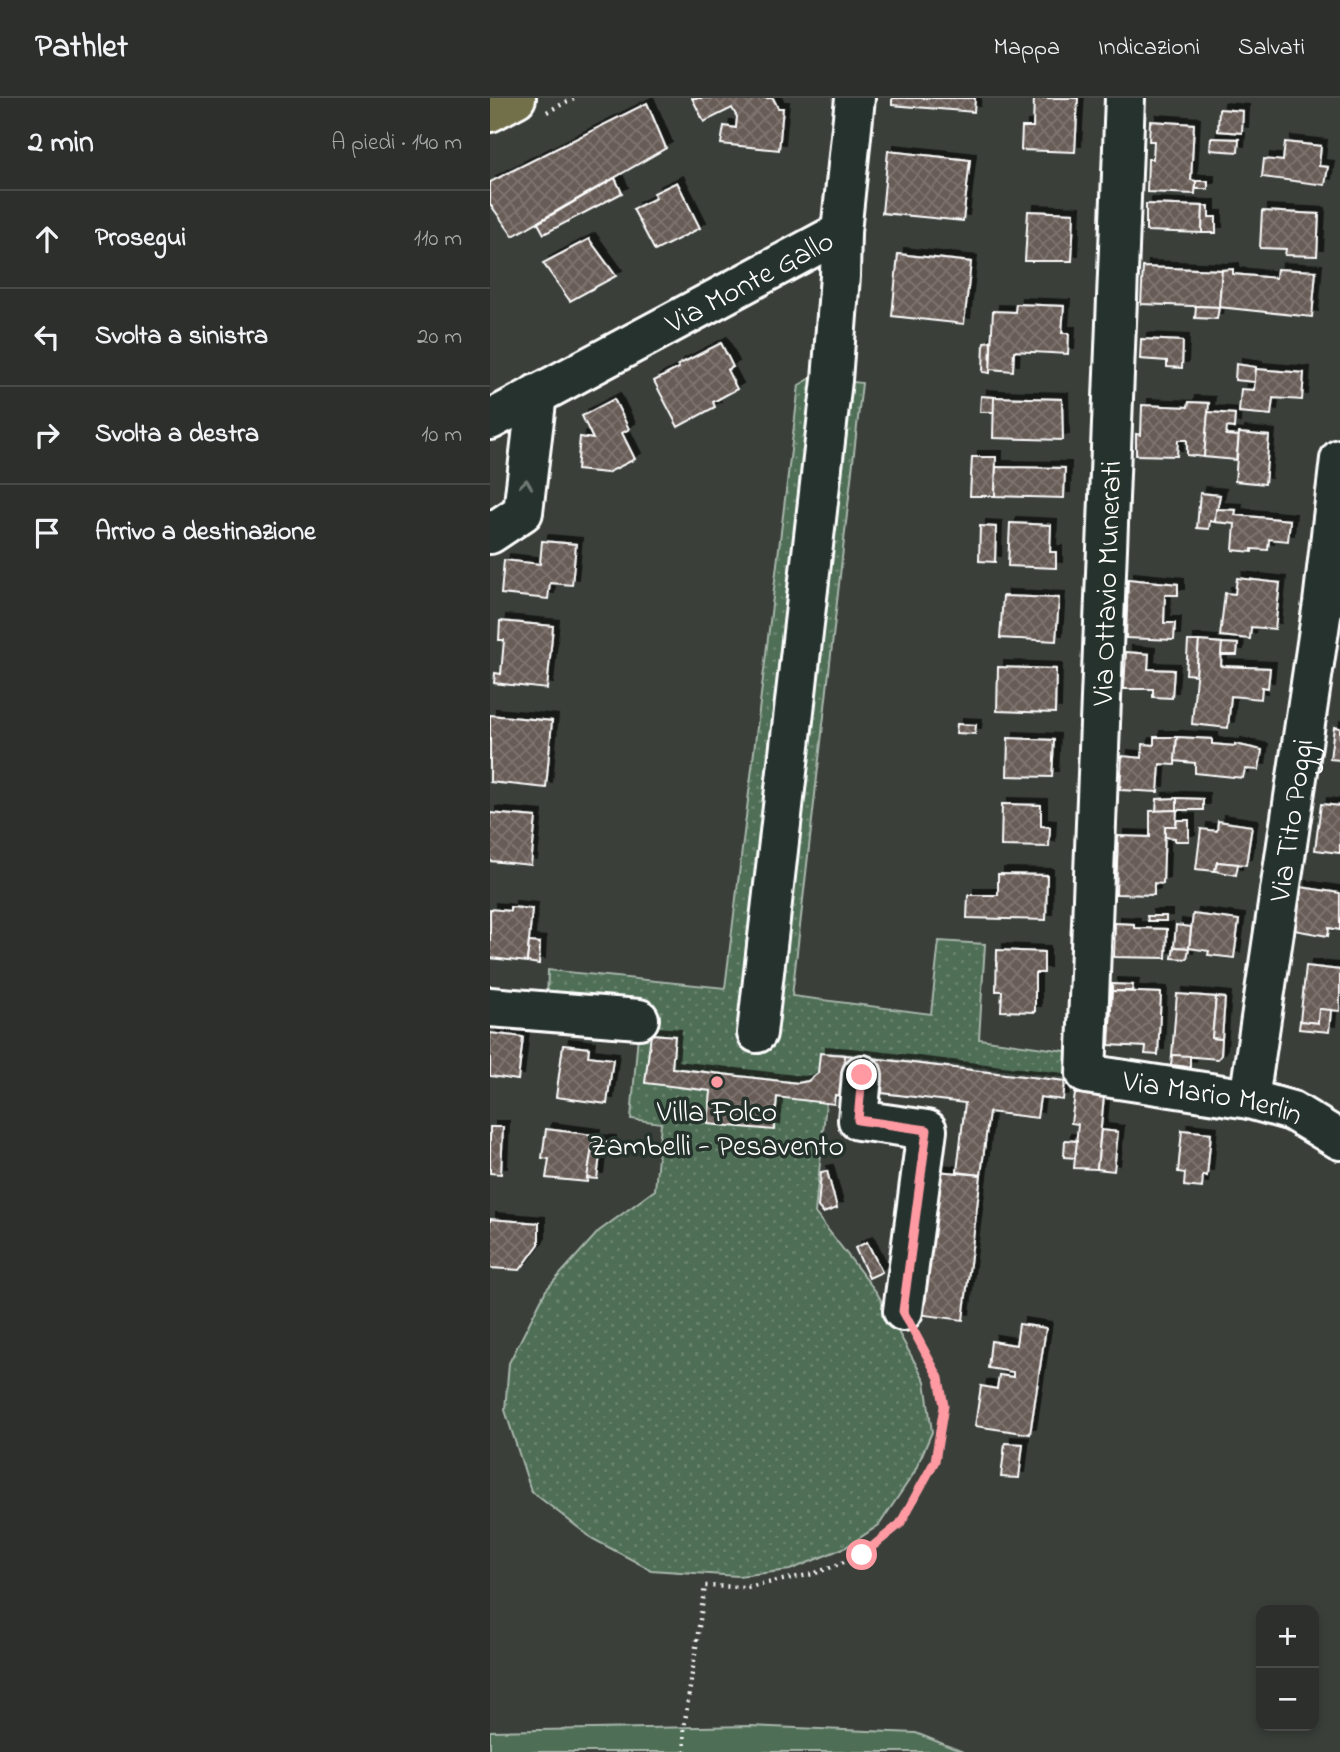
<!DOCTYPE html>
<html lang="it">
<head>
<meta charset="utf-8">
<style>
  body { margin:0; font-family:"Indie Flower",sans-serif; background:#383b38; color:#f1f3f6 }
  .controls { position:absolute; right:21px; bottom:21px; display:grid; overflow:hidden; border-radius:14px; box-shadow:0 4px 10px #0003 }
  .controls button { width:63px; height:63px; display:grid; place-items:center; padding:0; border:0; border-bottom:2px solid #484a48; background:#2c2f2c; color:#f1f3f6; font:35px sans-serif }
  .stop { position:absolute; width:21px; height:21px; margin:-16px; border:5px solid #ff9aa2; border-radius:50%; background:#fff }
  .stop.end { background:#ff9aa2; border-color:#fff; box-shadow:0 2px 7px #0008 }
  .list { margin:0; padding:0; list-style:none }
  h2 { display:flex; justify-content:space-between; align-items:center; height:91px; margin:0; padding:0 28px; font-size:30px }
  h2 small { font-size:23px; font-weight:400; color:#a6a9a9 }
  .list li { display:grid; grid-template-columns:46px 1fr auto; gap:21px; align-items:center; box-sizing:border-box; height:98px; padding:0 28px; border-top:2px solid #484a48 }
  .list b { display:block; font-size:26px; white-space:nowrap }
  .list em { font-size:23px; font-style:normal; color:#a6a9a9 }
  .icon { flex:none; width:38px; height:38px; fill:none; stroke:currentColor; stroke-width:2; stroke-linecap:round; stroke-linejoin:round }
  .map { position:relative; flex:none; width:850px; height:1654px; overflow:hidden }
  header { display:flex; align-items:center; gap:42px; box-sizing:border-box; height:98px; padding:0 35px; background:#2c2f2c; border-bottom:2px solid #484a48 }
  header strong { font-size:33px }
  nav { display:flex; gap:38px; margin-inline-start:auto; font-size:24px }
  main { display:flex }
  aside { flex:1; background:#2c2f2c }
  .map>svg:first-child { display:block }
  .green { fill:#506e57; stroke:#a8b6ab; stroke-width:2 }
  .park { fill:url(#park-dots); stroke:#a8b6ab; stroke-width:2 }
  .building { fill:url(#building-cross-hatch); stroke:#fff; stroke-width:2; filter:url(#shadow) }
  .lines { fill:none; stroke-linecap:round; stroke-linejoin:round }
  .minor-casing { stroke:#fff; stroke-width:44 }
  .major-casing { stroke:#fff; stroke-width:44 }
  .path { stroke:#fff; stroke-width:4.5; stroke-dasharray:2 5; stroke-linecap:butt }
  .minor { stroke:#26332d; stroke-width:38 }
  .major { stroke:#726f4a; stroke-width:38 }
  .oneway { stroke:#727a76 }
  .route { stroke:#ff9aa2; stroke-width:9 }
  .poi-dot { fill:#ff9aa2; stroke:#26332d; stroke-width:2.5 }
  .labels { text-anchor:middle; stroke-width:7; stroke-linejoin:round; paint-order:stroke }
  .street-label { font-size:30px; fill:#fff; stroke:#26332d }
  .poi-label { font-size:30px; fill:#fff; stroke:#26332d }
</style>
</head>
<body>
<header>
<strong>Pathlet</strong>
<nav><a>Mappa</a><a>Indicazioni</a><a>Salvati</a></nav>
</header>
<main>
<aside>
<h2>2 min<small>A piedi · 140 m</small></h2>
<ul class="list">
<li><svg class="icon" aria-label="ahead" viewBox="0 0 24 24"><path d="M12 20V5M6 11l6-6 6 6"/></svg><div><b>Prosegui</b></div><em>110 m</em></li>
<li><svg class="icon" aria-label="left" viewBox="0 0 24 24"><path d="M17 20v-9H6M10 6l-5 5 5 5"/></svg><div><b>Svolta a sinistra</b></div><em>20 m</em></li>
<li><svg class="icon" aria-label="right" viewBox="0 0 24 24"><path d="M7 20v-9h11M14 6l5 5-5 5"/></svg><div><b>Svolta a destra</b></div><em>10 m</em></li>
<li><svg class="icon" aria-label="arrive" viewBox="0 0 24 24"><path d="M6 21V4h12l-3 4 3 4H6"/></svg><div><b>Arrivo a destinazione</b></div></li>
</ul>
</aside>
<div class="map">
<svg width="850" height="1654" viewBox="0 0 850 1654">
  <defs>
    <pattern id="park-dots" width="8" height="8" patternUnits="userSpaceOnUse" patternTransform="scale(1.75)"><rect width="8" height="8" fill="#506e57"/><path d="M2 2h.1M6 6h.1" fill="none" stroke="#6a8470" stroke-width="1.8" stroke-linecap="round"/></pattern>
    <pattern id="building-cross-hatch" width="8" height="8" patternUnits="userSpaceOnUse" patternTransform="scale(1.75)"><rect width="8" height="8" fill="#685c57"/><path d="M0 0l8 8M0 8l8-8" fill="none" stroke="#7f7470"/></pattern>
    <filter id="shadow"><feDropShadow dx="6" dy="-6" stdDeviation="0" flood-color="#0009"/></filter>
  </defs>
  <rect width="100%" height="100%" fill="#3a3f3a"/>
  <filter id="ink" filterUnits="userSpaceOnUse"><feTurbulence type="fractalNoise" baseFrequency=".0143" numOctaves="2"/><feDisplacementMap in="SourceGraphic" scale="14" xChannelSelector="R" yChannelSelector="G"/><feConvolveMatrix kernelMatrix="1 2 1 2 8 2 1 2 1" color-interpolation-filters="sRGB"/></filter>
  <g filter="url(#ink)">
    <polygon class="green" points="261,1628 426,1635 473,1654 0,1654 0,1633"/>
    <polygon class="park" points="323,279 372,285 302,898 441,916 449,843 495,846 489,941 583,954 580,981 341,954 325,1115 387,1195 435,1283 442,1334 424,1375 389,1427 356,1449 300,1472 248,1478 161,1472 103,1441 41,1393 15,1312 19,1265 56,1192 109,1133 165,1092 171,1025 141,1021 150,912 57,903 58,872 235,890 309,287"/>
    <g class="building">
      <polygon points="202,0 283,0 288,10 293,10 289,52 231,46 234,28 246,30 247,19 242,10 214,24"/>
      <polygon points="402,0 485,0 484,14 402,7"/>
      <polygon points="544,0 588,0 585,54 531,52 532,29 543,29"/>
      <polygon points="157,5 176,50 23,138 0,106 0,84"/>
      <polygon points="729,11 753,13 752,35 728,33"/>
      <polygon points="660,23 704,26 701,82 706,83 705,96 657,94 658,61 663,61 664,43 659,43"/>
      <polygon points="721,40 749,41 748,54 720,52"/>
      <polygon points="795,44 831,48 829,68 838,69 835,87 772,79 774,61 793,63"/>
      <polygon points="398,53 480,62 473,123 392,115"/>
      <polygon points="125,80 132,95 54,136 48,125"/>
      <rect x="706" y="83" width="12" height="8"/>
      <polygon points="187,84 210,130 165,153 143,111 166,100 164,95"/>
      <polygon points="656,106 713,108 712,135 656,133"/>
      <polygon points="713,108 719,108 719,119 726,119 726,135 712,135"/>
      <polygon points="538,113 584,115 582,163 535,163"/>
      <polygon points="772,113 829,116 827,158 795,157 796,151 770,150"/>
      <polygon points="99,141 126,178 80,203 53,165"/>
      <polygon points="408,156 481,164 474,226 402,218"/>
      <polygon points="653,169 732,172 729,209 651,206"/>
      <polygon points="743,171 743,176 786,180 787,171 826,173 822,219 729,209 732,172"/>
      <polygon points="526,206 574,208 572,235 579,235 578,256 524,253 523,273 500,271 503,213 525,214"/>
      <polygon points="706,208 729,209 727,221 705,220"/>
      <polygon points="651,241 693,243 692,270 677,269 677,263 650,261"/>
      <polygon points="501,243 500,275 493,274 494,244"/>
      <polygon points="231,245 243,269 237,272 247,291 223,304 225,309 188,329 164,283 189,270 188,267"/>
      <polygon points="746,266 766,269 765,284 745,282"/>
      <polygon points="766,271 814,275 812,302 783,300 781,317 749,314 751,291 764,292"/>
      <polygon points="491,298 504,299 504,314 490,314"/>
      <polygon points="504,299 572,301 573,342 503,340"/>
      <polygon points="124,301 139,331 132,335 145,361 117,375 87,372 90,339 103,341 92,318"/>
      <polygon points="699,304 719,305 714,359 697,357 697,342 688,342 687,358 646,357 646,336 651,337 652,307 698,309"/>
      <polygon points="718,314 745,316 744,330 737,329 736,337 749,338 746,362 714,359"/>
      <polygon points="749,335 779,338 775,386 745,383"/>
      <polygon points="482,359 506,359 505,398 480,398"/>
      <polygon points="506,369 575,370 574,400 505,398"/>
      <polygon points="710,395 730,397 725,424 720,423 719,431 707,430"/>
      <polygon points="726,411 746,412 745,417 800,422 798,443 779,441 778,452 762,451 762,454 743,452 745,426 725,424"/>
      <polygon points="520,425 561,427 560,454 566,454 566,470 518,468"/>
      <polygon points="490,428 506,429 505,464 489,463"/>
      <polygon points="52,443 86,446 82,487 60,485 58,501 11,496 14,462 50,466"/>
      <polygon points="747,480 790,485 785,531 761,529 760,541 730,538 735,495 745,496"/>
      <polygon points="638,481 688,486 688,497 675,497 674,525 685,525 684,542 636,540"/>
      <polygon points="513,498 569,500 566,543 510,540"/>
      <polygon points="10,523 63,528 57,591 4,585 5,575 11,576 14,542 9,542"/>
      <polygon points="698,543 709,543 706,577 696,576"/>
      <polygon points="709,543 732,545 731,568 780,570 778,590 772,589 771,601 741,598 738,630 702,626"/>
      <polygon points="732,545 748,546 747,557 731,557"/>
      <polygon points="636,554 659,556 658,571 684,572 682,600 663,599 663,591 634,591"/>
      <polygon points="508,569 566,571 565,615 507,613"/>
      <polygon points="0,617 62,623 56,690 0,684"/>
      <polygon points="467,626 486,627 485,636 466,635"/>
      <polygon points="844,629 850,630 850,662 840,661"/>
      <polygon points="664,639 687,639 685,667 670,666 668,694 630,692 632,658 652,660 653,646 664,647"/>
      <polygon points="687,639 722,641 722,646 745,648 745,646 772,652 769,672 755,671 753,680 705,675 705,665 685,663"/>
      <polygon points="518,640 564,642 562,679 517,678"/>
      <polygon points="687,700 713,701 713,712 687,712"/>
      <polygon points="687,700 687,712 666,713 667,701"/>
      <polygon points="512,706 551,707 551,728 560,729 559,749 511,748"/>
      <polygon points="831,706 850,708 850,755 825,752"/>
      <polygon points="687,712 686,728 675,728 673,786 664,785 664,797 626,796 628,738 660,739 660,713"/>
      <polygon points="0,715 46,719 41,767 0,763"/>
      <polygon points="687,722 699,722 699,743 685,743 685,740 675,739 675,728 686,728"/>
      <polygon points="728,723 762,728 756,767 727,764 725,773 706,771 711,731 727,733"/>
      <polygon points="727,764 748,766 746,777 725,773"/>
      <polygon points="508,776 557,777 556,822 477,820 478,797 508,797"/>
      <polygon points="811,789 850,795 850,832 839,830 838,838 804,832"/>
      <polygon points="20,809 42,811 37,864 0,860 0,811 20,813"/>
      <polygon points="703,816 749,822 744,860 718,857 719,853 699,850"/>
      <polygon points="657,818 676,818 676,823 658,823"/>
      <polygon points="625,825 644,826 644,830 677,831 676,860 624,859"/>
      <polygon points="686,827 701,829 699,850 684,849"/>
      <polygon points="39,844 50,845 49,866 37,864"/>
      <polygon points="684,849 699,850 697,861 682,860"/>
      <polygon points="507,852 554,854 554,875 545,875 545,914 511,913 512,893 506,893"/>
      <polygon points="816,868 850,872 850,913 829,911 828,925 810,923"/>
      <polygon points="622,886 643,887 642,893 622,893"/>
      <polygon points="622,893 671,895 668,957 655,956 656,949 619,947"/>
      <polygon points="687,896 726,899 722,940 732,941 731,957 728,961 682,957"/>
      <polygon points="726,899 735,900 732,941 722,940"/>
      <polygon points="829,911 841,912 839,934 809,931 810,923 828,925"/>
      <polygon points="0,935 33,939 28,982 0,978"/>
      <polygon points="161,936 185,938 182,970 308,985 318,983 328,975 330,955 355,957 352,998 345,997 344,1006 287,999 284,1032 218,1026 221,993 155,985"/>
      <polygon points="73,947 99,950 98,958 123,961 117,1006 66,999"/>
      <polygon points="355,957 575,983 573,1002 550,999 547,1020 499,1014 491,1077 467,1074 475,1005 392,995 393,979 354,976"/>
      <polygon points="682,957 700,958 700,969 681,967"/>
      <polygon points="595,985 615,987 607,1071 584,1070 588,1026 581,1025 585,996 593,996"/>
      <polygon points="0,1029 13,1029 11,1076 0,1075"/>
      <polygon points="56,1031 104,1037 97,1084 56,1080 59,1061 52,1060"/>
      <polygon points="611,1032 628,1034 624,1073 607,1071"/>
      <polygon points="692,1032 721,1035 717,1078 713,1077 712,1090 694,1088 695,1075 688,1074"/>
      <polygon points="575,1042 587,1043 585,1060 574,1059"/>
      <polygon points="103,1043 120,1044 119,1058 110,1057 107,1081 97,1080"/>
      <polygon points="337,1073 347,1110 333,1115 328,1109 331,1074"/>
      <polygon points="445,1073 491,1077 473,1222 427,1216"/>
      <polygon points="0,1121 49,1125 49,1146 30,1172 0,1170"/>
      <polygon points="377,1144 392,1174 379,1180 365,1150"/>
      <polygon points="529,1226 556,1230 540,1336 485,1328 491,1288 507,1291 509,1277 523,1279 523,1274 498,1270 501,1243 526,1247"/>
      <polygon points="515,1345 533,1346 529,1380 511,1379"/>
    </g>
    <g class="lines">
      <defs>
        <g id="minor">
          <path id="s1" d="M635,0L596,976L759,1001L802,1013L850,1042"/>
          <path id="s2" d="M0,322L351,134L365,0"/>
          <polyline points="0,436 33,414 47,296"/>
          <polyline points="0,909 149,921"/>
          <polyline points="267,935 342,282 350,178 351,134"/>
          <polyline points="372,977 368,1022 437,1032 413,1213"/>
          <path id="s3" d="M759,1001L833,505L850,361"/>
        </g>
        <polyline id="major" points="0,14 26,0"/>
      </defs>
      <use href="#minor" class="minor-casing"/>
      <use href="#major" class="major-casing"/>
      <g class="path">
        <polyline points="57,14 84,0"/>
        <polyline points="195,1654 194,1630 215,1488 257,1489 323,1476 372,1457 410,1426 445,1363 454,1308 449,1280 428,1241"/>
      </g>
      <use href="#minor" class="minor"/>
      <use href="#major" class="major"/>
    </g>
    <defs><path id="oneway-chevron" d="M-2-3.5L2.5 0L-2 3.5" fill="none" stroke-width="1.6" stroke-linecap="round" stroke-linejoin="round" transform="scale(1.75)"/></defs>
    <use class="oneway" href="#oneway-chevron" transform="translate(36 386) rotate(-83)"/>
  </g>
  <g class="lines" filter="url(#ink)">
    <polyline class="route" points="372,977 368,1022 437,1032 413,1213 449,1280 454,1308 445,1363 410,1426 372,1457"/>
  </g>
  <circle class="poi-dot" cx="227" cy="984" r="7"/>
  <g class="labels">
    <g class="street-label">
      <text dy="10" stroke="none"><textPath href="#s2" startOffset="294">Via Monte Gallo</textPath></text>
      <text transform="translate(616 485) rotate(-88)" y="10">Via Ottavio Munerati</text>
      <text dy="10" stroke="none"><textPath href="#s3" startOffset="282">Via Tito Poggi</textPath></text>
      <text dy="10" stroke="none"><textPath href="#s1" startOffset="1106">Via Mario Merlin</textPath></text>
    </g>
    <g class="poi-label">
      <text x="227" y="1023">Villa Folco<tspan x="227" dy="34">Zambelli - Pesavento</tspan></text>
    </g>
  </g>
</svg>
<div class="controls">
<button>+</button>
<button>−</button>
</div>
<div class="stop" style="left:372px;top:1457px"></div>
<div class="stop end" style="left:372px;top:977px"></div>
</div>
</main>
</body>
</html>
